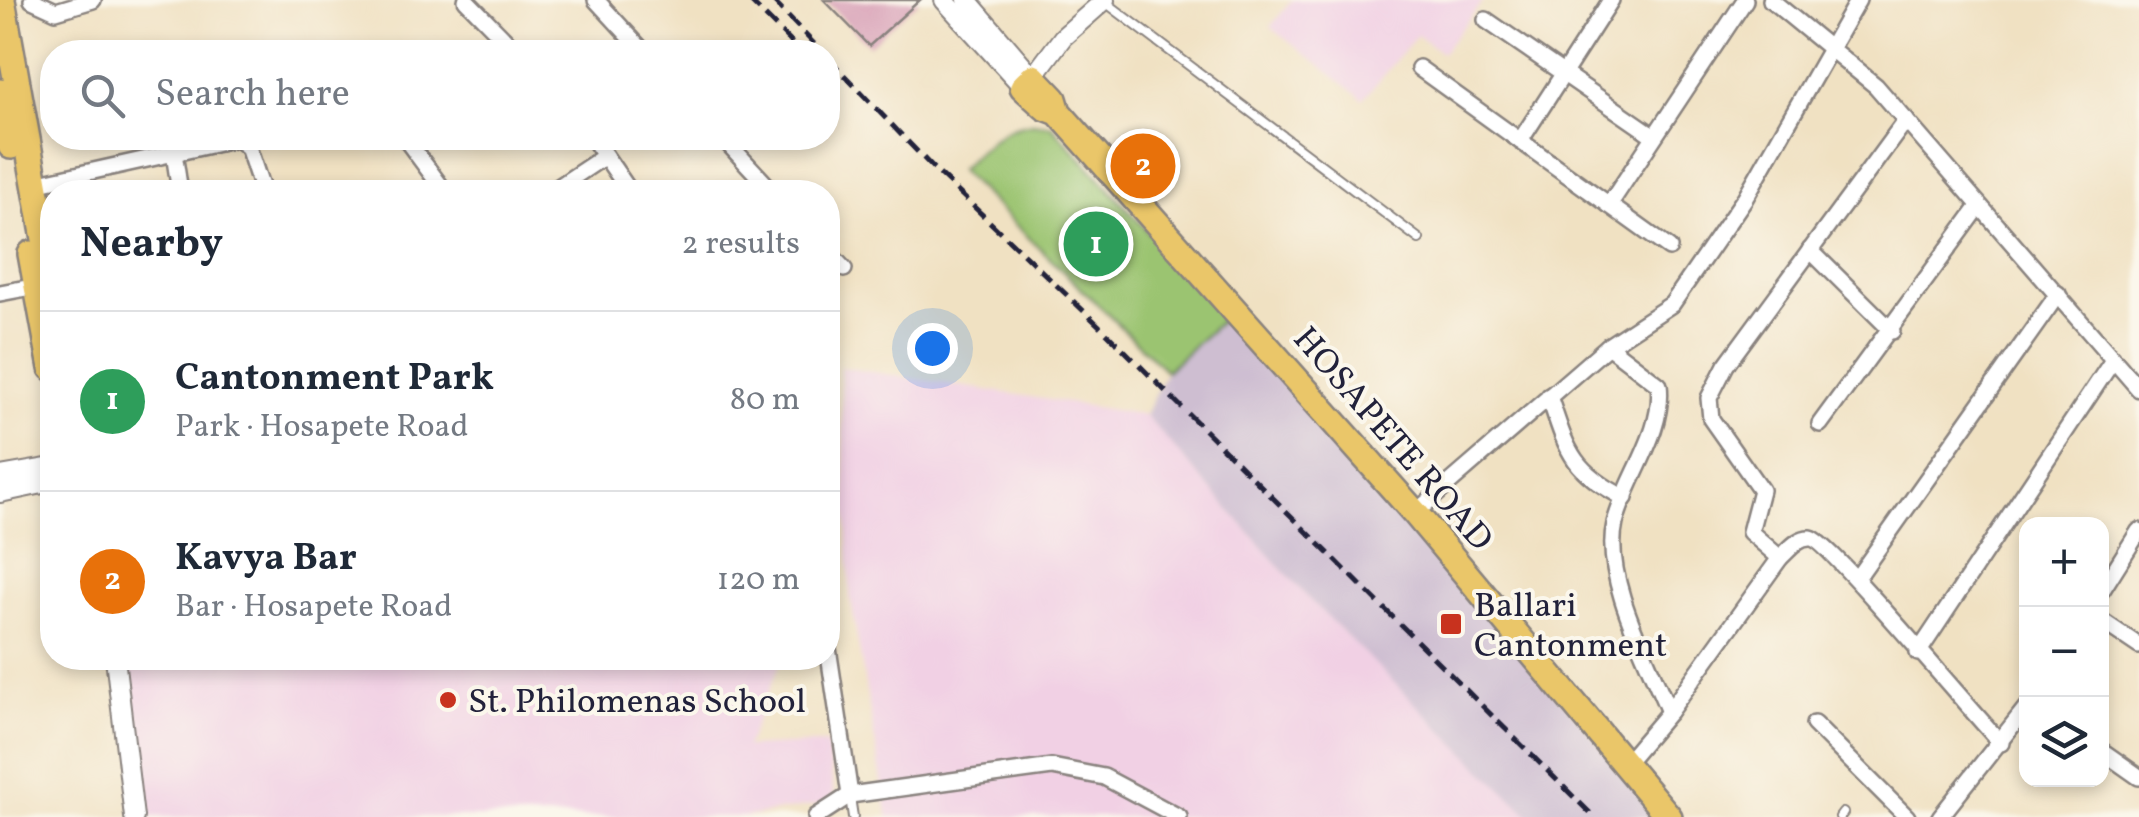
<!DOCTYPE html>
<html lang="en">
<head>
<meta charset="utf-8">
<style>
  body { margin:0; font-family:Vollkorn,serif; background:#f6f6f7; color:#1f2937 }
  .controls { position:absolute; right:30px; bottom:30px; display:grid; overflow:hidden; border-radius:20px; box-shadow:0 5px 15px #0003 }
  .controls button { width:90px; height:90px; display:grid; place-items:center; padding:0; border:0; border-bottom:2px solid #e0e1e3; background:#fff; color:#1f2937; font:50px sans-serif }
  .you { position:absolute; left:932px; top:348px; width:35px; height:35px; margin:-25px; border:8px solid #fff; border-radius:50%; background:#1a73e8; box-shadow:0 0 0 15px #1a73e833 }
  .badge { display:grid; place-items:center; width:65px; height:65px; border-radius:50%; background:#1a73e8; color:#fff; font-size:32px; font-weight:700 }
  .pin { position:absolute; translate:-50% -50%; border:5px solid #fff; box-shadow:0 2px 10px #0006 }
  .list { margin:0; padding:0; list-style:none }
  h2 { display:flex; justify-content:space-between; align-items:center; height:130px; margin:0; padding:0 40px; font-size:42px }
  h2 small { font-size:32px; font-weight:400; color:#747a83 }
  .list li { display:grid; grid-template-columns:65px 1fr auto; gap:30px; align-items:center; box-sizing:border-box; height:180px; padding:0 40px; border-top:2px solid #e0e1e3 }
  .list b { display:block; font-size:38px; white-space:nowrap }
  .list p { margin:0; font-size:32px; white-space:nowrap; color:#747a83 }
  .list em { font-size:32px; font-style:normal; color:#747a83 }
  .icon { flex:none; width:55px; height:55px; fill:none; stroke:currentColor; stroke-width:2; stroke-linecap:round; stroke-linejoin:round }
  .map { position:relative; flex:none; width:2139px; height:817px; overflow:hidden }
  .search { position:absolute; background:#fff; box-shadow:0 5px 15px #0003; left:40px; top:40px; width:800px; height:110px; display:flex; align-items:center; gap:25px; box-sizing:border-box; padding:0 35px; border-radius:40px; color:#747a83; font-size:38px }
  .panel { position:absolute; background:#fff; box-shadow:0 5px 15px #0003; left:40px; top:180px; width:800px; height:490px; border-radius:40px }
  .map>svg:first-child { display:block }
  .built { fill:#f1d0e4 }
  .industrial { fill:#cebed1 }
  .green { fill:#9bc471; stroke:#5e7356; stroke-width:2.5 }
  .building { fill:#d599b2 }
  .lines { fill:none; stroke-linecap:round; stroke-linejoin:round }
  .service-casing { stroke:#89827e; stroke-width:12 }
  .minor-casing { stroke:#89827e; stroke-width:20 }
  .tertiary-casing { stroke:#89827e; stroke-width:22 }
  .trunk-casing { stroke:#89827e; stroke-width:30 }
  .service { stroke:#fff; stroke-width:8 }
  .minor { stroke:#fff; stroke-width:15 }
  .tertiary { stroke:#fff; stroke-width:18 }
  .trunk { stroke:#eac669; stroke-width:25 }
  .rail { stroke:#22223b; stroke-width:5; stroke-dasharray:15 8; stroke-linecap:butt }
  .poi-dot { fill:#c8321e; stroke:#fbf7ec; stroke-width:4 }
  .labels { text-anchor:middle; stroke-width:8; stroke-linejoin:round; paint-order:stroke }
  .street-label { font-size:35px; fill:#22223b; stroke:#fbf7ec }
  .poi-label { font-size:35px; fill:#22223b; stroke:#fbf7ec; text-anchor:start }
</style>
</head>
<body>
<div class="map">
<svg width="2139" height="817" viewBox="0 0 2139 817">
  <rect width="100%" height="100%" fill="#fbf7ec"/>
  <filter id="ink" filterUnits="userSpaceOnUse"><feTurbulence type="fractalNoise" baseFrequency=".01" numOctaves="2"/><feDisplacementMap in="SourceGraphic" scale="20" xChannelSelector="R" yChannelSelector="G"/><feConvolveMatrix kernelMatrix="1 2 1 2 8 2 1 2 1" color-interpolation-filters="sRGB"/></filter>
  <filter id="wash" filterUnits="userSpaceOnUse"><feTurbulence type="fractalNoise" baseFrequency=".0048" numOctaves="4" result="noise"/><feDisplacementMap in="SourceGraphic" scale="40" xChannelSelector="R" yChannelSelector="G"/><feGaussianBlur stdDeviation="2.25" result="paint"/><feColorMatrix in="noise" values="0 0 0 0 0 0 0 0 0 0 0 0 0 0 0 0 0 1.4 0 .05"/><feComposite in="paint" operator="in"/></filter>
  <g filter="url(#wash)">
    <rect width="100%" height="100%" fill="#f0e1c2"/>
    <g class="built">
      <polygon points="1292,0 1484,0 1442,53 1417,35 1363,99 1270,27"/>
      <polygon points="840,367 1145,415 1310,600 1532,817 888,817 850,596"/>
      <polygon points="126,658 782,658 746,747 827,743 835,802 744,817 147,817"/>
    </g>
    <polygon class="industrial" points="1225,317 1342,445 1662,817 1531,817 1310,600 1145,415 1166,371"/>
    <path class="green" d="M1033,123L1051,125L1225,317L1166,371L959,170C982,149 1000,126 1033,123Z"/>
    <g id="blocks">
      <polygon class="building" points="824,0 920,0 869,46"/>
    </g>
  </g>
  <g filter="url(#ink)">
    <use href="#blocks" fill-opacity="0" stroke="#89827e" stroke-width="2.5"/>
    <g class="lines">
      <defs>
        <g id="service">
          <polyline points="1104,1 1419,239"/>
          <polyline points="850,797 853,817"/>
          <polyline points="1840,817 1843,813"/>
        </g>
        <g id="minor">
          <polyline points="32,0 56,11 93,0"/>
          <polyline points="466,0 517,52"/>
          <polyline points="596,0 644,52"/>
          <polyline points="1771,0 1876,86 2139,389"/>
          <polyline points="1486,20 1654,136"/>
          <polyline points="1419,68 1669,248"/>
          <polyline points="405,138 445,192"/>
          <polyline points="593,138 630,192"/>
          <polyline points="723,138 773,192"/>
          <polyline points="1520,141 1611,0"/>
          <polyline points="174,153 180,192"/>
          <polyline points="35,184 237,139 248,147 263,192"/>
          <polyline points="551,192 605,156"/>
          <polyline points="1609,205 1745,0"/>
          <polyline points="1810,250 1892,331"/>
          <polyline points="828,252 844,269"/>
          <polyline points="0,293 37,286"/>
          <path d="M1608,346L1659,385C1665,431 1626,479 1615,523C1602,578 1648,660 1669,712"/>
          <path d="M1549,396C1567,450 1571,471 1625,498"/>
          <polyline points="1820,424 1978,208"/>
          <polyline points="1415,513 1608,346 1672,304 1745,198 1858,0"/>
          <polyline points="1780,558 1750,532 1761,490 1711,419 1709,398 1726,365 1906,120"/>
          <polyline points="1857,578 2058,294"/>
          <polyline points="2102,590 2139,531"/>
          <polyline points="2102,621 2139,646"/>
          <polyline points="828,648 850,795"/>
          <polyline points="1918,653 2113,360"/>
          <polyline points="1814,724 1907,817"/>
          <polyline points="2102,751 2139,777"/>
          <path d="M1624,765L1669,712L1780,558C1789,550 1798,537 1811,538C1827,539 1977,718 2001,743"/>
          <polyline points="816,817 850,795 1052,767 1104,777 1179,817"/>
          <polyline points="1940,817 2026,708"/>
        </g>
        <g id="tertiary">
          <polyline points="944,0 1023,87"/>
          <polyline points="967,0 1033,77 1063,37 1105,0"/>
          <polyline points="0,476 52,467"/>
          <polyline points="0,493 52,482"/>
          <polyline points="115,658 134,817"/>
        </g>
        <g id="trunk">
          <polyline points="2,0 52,278"/>
          <polyline points="0,92 11,146"/>
          <polyline points="1058,112 1045,107 1023,87 1033,77 1054,99 1058,112 1415,513 1669,817"/>
          <polyline points="31,254 52,368"/>
        </g>
      </defs>
      <use href="#service" class="service-casing"/>
      <use href="#minor" class="minor-casing"/>
      <use href="#tertiary" class="tertiary-casing"/>
      <use href="#trunk" class="trunk-casing"/>
      <use href="#service" class="service"/>
      <use href="#minor" class="minor"/>
      <use href="#tertiary" class="tertiary"/>
      <use href="#trunk" class="trunk"/>
      <g class="rail">
        <polyline points="749,0 801,52"/>
        <polyline points="772,0 822,52"/>
        <polyline points="828,58 933,168 1109,335 1594,817"/>
      </g>
    </g>
  </g>
  <g class="poi-dot">
    <rect x="1439" y="612" width="24" height="24" rx="5"/>
    <circle cx="448" cy="700" r="10"/>
  </g>
  <g class="labels">
    <g class="street-label">
      <text transform="translate(1394 438) rotate(49)" y="12">HOSAPETE ROAD</text>
    </g>
    <g class="poi-label">
      <text x="1474" y="616">Ballari<tspan x="1474" dy="40">Cantonment</tspan></text>
      <text x="468" y="712">St. Philomenas School</text>
    </g>
  </g>
</svg>
<div class="controls">
<button>+</button>
<button>−</button>
<button><svg class="icon" aria-label="layers" viewBox="0 0 24 24"><path d="M12 4l9 5-9 5-9-5zM3 14l9 5 9-5"/></svg></button>
</div>
<div class="you"></div>
<div class="pin badge" style="left:1096px;top:244px;background:#2e9e5b">1</div>
<div class="pin badge" style="left:1143px;top:166px;background:#e8710a">2</div>
<div class="search"><svg class="icon" aria-label="search" viewBox="0 0 24 24"><circle cx="10" cy="10" r="6"/><path d="M15 15l6 6"/></svg>Search here</div>
<section class="panel">
<h2>Nearby<small>2 results</small></h2>
<ul class="list">
<li><span class="badge" style="background:#2e9e5b">1</span><div><b>Cantonment Park</b><p>Park · Hosapete Road</p></div><em>80 m</em></li>
<li><span class="badge" style="background:#e8710a">2</span><div><b>Kavya Bar</b><p>Bar · Hosapete Road</p></div><em>120 m</em></li>
</ul>
</section>
</div>
</body>
</html>
